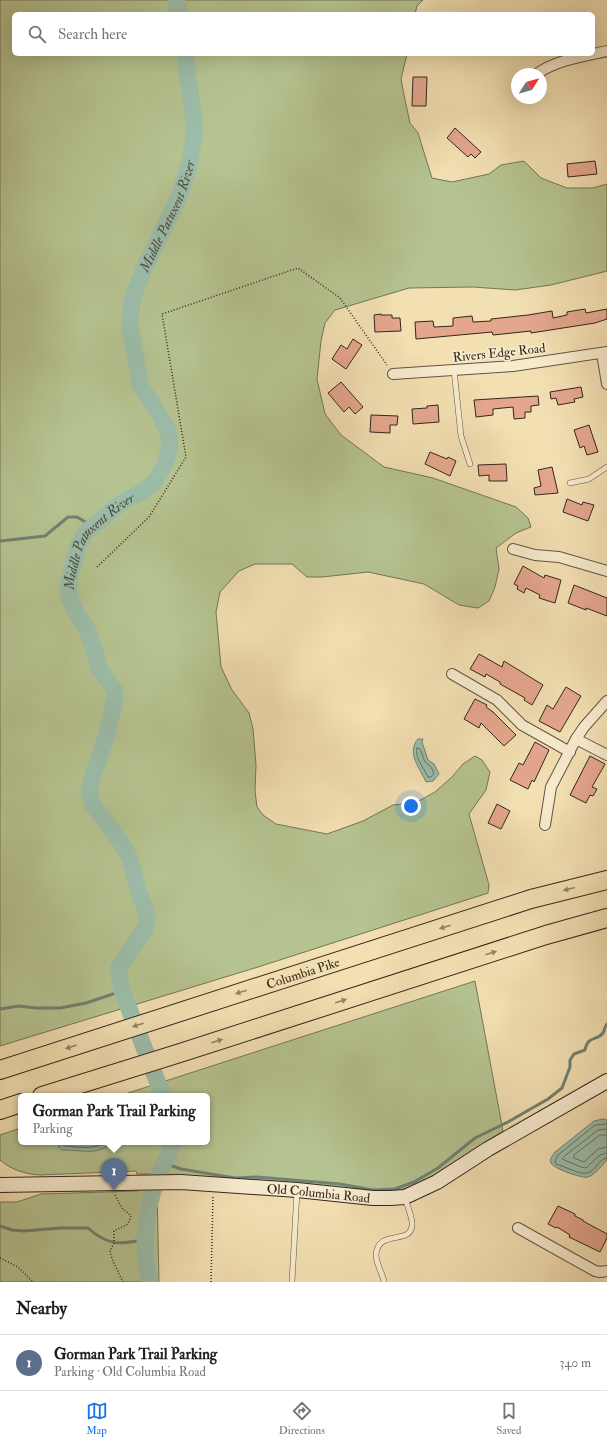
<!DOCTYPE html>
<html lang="en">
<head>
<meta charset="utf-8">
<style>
  body { margin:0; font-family:"IM FELL Double Pica",serif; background:#f6f6f6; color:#202124 }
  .compass { position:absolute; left:511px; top:68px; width:36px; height:36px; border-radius:50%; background:#fff; box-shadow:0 4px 16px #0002; rotate:53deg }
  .you { position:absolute; left:411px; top:806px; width:14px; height:14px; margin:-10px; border:3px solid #fff; border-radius:50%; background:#1a73e8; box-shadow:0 0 0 6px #1a73e833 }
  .badge { display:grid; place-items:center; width:26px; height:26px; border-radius:50%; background:#1a73e8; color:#fff; font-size:13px; font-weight:700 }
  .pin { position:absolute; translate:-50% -33px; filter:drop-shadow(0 1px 2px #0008) }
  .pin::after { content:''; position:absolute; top:21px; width:14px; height:12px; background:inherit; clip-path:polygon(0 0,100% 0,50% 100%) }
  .popup { position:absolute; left:18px; top:1093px; width:192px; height:52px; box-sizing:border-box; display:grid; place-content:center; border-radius:6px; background:#fff; filter:drop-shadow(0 1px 3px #0005); font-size:13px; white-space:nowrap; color:#757577 }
  .popup b { font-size:15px; color:#202124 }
  .popup::after { content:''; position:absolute; left:50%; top:100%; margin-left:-8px; border:8px solid transparent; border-top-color:#fff }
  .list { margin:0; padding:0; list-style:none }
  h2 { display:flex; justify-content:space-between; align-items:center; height:52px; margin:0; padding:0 16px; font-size:17px }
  h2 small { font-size:13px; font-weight:400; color:#757577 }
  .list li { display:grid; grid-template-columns:26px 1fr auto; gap:12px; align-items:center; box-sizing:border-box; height:56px; padding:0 16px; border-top:1px solid #e0e0e0 }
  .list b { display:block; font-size:15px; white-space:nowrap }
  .list p { margin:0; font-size:13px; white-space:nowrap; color:#757577 }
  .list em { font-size:13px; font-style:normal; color:#757577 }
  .icon { flex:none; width:22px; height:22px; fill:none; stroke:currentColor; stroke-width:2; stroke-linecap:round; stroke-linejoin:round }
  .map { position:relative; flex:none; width:607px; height:1282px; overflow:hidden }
  .search { position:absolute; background:#fff; box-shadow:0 4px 16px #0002; left:12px; right:12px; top:12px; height:44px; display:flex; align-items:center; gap:10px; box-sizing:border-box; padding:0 14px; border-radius:6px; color:#757577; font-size:15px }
  .sheet { height:108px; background:#fff }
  nav { display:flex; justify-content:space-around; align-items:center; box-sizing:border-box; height:56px; border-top:1px solid #e0e0e0; background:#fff; font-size:11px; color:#757577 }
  nav a { display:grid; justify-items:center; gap:2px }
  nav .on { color:#1a73e8 }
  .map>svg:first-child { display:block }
  .green { fill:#b5c390; stroke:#747558 }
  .water { fill:#9cbdaa; stroke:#728172 }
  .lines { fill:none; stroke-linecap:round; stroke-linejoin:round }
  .shore { stroke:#677264; stroke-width:1 }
  .stream { stroke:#728172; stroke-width:3 }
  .river { stroke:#9cbdaa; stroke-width:17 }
  .building { fill:#e4a68d; stroke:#32271f }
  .lane-casing { stroke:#625544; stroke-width:6 }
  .street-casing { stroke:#625544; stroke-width:12 }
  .secondary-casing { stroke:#32271f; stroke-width:16 }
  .highway-casing { stroke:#32271f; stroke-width:20 }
  .path { stroke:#32271f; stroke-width:1.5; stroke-dasharray:1 2; stroke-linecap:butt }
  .lane { stroke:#f7eacd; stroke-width:5 }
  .street { stroke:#f7eacd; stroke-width:10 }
  .secondary { stroke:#f7eacd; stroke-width:14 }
  .highway { stroke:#f2dfb2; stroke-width:18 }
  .oneway { fill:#928368 }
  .labels { text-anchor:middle; stroke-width:3.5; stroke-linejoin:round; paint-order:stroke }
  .street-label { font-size:13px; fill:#32271f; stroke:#f7eacd }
  .water-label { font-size:14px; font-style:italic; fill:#4c4c42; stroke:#f7eacd }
</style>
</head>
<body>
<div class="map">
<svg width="607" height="1282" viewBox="0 0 607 1282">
  <rect width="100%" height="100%" fill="#f2dfb2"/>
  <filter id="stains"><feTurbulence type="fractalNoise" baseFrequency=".005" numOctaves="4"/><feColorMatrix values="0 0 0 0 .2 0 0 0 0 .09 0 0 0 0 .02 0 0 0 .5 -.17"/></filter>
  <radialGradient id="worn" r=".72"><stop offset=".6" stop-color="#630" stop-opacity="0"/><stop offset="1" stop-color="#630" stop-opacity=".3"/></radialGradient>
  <g class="green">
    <polygon points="0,0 423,0 417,6 415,14 14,14 14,54 407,54 401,79 405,100 410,123 418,133 432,178 452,182 489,174 501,165 524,161 541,178 567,188 593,188 607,184 607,271 551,285 515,290 473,287 409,288 335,310 325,323 321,341 317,379 325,414 341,435 384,467 433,478 516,507 528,518 531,527 516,533 496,548 499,569 495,587 489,601 478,608 459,605 424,584 368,572 322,577 307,577 292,564 255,564 239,571 220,592 216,612 221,667 232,690 249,713 253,729 256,765 255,791 257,807 263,815 276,824 327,834 363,821 393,805 415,803 435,792 452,777 463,764 475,756 482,760 490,772 486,790 469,814 489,885 488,893 258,967 0,1046"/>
    <path d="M475,981L503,1131L418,1185L388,1193L159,1174H137L136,1171L40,1175C25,1174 12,1170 0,1160V1135L21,1128V1142H207V1096H119Z"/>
    <polygon points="138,1189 157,1189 159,1282 0,1282 0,1202 17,1202 41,1194 137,1191"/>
  </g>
  <g class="water">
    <path d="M418,739H423L422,742L428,760L434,764L439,774L433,781L426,782C420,768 406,753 418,739Z"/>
    <path d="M603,1119L607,1120V1160C602,1165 595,1175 588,1177C583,1179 552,1168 551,1163C549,1159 553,1155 555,1152L594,1121Z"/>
    <path d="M58,1142H116C93,1156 87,1150 62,1150L59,1147Z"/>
  </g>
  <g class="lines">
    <g class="shore">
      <path d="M417,748L420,749L425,762L431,767L434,773L431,777H428C424,768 414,757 417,748Z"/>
      <path d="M607,1124L595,1125L558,1155L555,1162L556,1164C564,1166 580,1175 587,1173C596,1171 598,1159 607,1158"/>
      <polyline points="607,1129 598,1130 567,1154 562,1159 581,1167 586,1168 600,1155 607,1153"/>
      <polyline points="607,1135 600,1135 574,1155 574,1158 584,1162 598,1149 607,1147"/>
      <path d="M62,1142L64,1146C80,1147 94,1150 108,1142"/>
    </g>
    <g class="stream">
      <polyline points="0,541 45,536 68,517 77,517 92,526"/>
      <polyline points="0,1009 19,1006 36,1008 60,1008 86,1003 122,991"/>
      <path d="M164,1163L181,1169L235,1178L257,1177L340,1184L373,1190L395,1189L414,1182L438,1168L475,1138L508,1122L548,1099L562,1088L570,1067V1060L574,1054L585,1050C588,1035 597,1041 603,1033C605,1030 604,1027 607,1024"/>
      <path d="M0,1226L12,1230L24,1231L60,1228H88C108,1246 121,1245 146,1239"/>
    </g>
    <g class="river">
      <polyline points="177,0 178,14"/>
      <path id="s1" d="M163,1096L122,991L118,970L127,955L144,931L148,919L145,908L139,893L130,859L120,841L93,805L89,793L92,778L106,738L115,699L114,690L99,668L94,649L86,627L77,614L69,597V581L78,546L86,532L112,510L126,500L142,492L155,481L165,464L170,447L168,431L160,416L141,387L129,322L133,297L144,269L179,197L189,165L195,130L185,54"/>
      <path d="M150,1282C141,1246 145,1210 158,1176C163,1164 170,1154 173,1142"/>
    </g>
  </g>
  <g class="building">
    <polygon points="413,77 427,77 426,106 412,106"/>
    <polygon points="455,128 481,152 475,158 471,154 468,157 447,138"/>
    <polygon points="595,161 597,174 568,177 567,164"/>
    <polygon points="585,309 586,313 607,309 607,319 595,323 531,333 531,331 493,335 492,332 416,339 415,322 433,321 434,327 453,326 453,318 472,316 473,322 491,321 491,319 528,315 552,311 553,318 567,315 567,312"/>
    <polygon points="381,314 381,315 392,315 392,318 400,318 401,331 375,332 374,315"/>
    <polygon points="353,339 362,345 346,369 332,359 341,345 347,349"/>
    <polygon points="341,382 363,407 355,414 349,407 344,412 328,393"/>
    <polygon points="581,387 583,397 574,399 575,402 558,405 556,398 551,399 550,392"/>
    <polygon points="538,396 539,405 531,406 531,412 525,412 525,418 514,419 513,407 493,409 493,415 476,417 474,400"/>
    <polygon points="438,405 439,422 413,424 412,409 427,408 427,406"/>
    <polygon points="371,415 398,416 397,425 390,425 390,433 370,432"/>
    <polygon points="589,425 598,452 587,455 584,446 580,448 574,430"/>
    <polygon points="430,452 447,459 448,457 456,461 450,476 425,464"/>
    <polygon points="506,464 507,481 489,481 489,475 479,476 478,465"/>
    <polygon points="552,467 558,493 535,495 534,488 541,486 538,470"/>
    <polygon points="567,499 582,505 583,502 594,505 588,521 563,512"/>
    <polygon points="523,566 544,578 545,575 561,580 555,603 539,598 540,595 526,588 524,593 517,589 518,586 514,584"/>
    <polygon points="574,585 607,598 607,616 586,608 586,610 568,603"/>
    <polygon points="479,654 502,667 504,661 543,685 532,705 524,700 525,698 500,684 500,682 486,674 485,677 470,669"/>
    <polygon points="566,687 581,696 560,732 539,721 547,705 553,709"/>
    <polygon points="475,699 487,705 486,707 493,712 516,735 504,746 481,723 479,728 464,719"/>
    <polygon points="535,742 549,750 534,782 532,780 528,789 510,780 519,763 523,765"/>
    <polygon points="590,756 605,764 592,787 597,789 593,796 590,795 586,803 570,795"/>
    <polygon points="497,804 510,811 501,829 488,823"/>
    <polygon points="558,1206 575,1214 575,1216 583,1220 583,1221 607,1234 607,1238 600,1252 569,1237 570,1235 557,1227 556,1228 548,1224"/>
  </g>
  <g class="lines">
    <defs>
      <g id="lane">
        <polyline points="454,370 461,436 470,464"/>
        <polyline points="570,483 589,479 607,467"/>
        <polyline points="292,1282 297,1191"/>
        <path d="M384,1282C383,1274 376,1264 376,1255C378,1228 411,1246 412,1225C413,1219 407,1205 405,1198"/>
      </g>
      <g id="street">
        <path d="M537,74C555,60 585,56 607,51"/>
        <polyline points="602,353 607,384"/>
        <polyline points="393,374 513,366 607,352"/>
        <polyline points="513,549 535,555 559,557 607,571"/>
        <polyline points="452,674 497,700 522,725 570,752"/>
        <polyline points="576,739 607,755"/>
        <polyline points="545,825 551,787 576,739 584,727 607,701"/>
        <polyline points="518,1228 595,1271 600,1272 607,1271"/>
      </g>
      <g id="secondary">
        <path id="s2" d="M0,1185L181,1182L297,1190L373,1198H391L405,1197L437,1182L488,1149L607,1081"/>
      </g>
      <g id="highway">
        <path id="s3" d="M0,1070L531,899L607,880"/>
        <polyline points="42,1096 180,1053 546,935 607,918"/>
        <polyline points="0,1110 21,1103"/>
      </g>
    </defs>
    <use href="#lane" class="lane-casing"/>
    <use href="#street" class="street-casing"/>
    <use href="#secondary" class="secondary-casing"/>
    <use href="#highway" class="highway-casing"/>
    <g class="path">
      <polyline points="97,567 149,517 186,457 162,314 298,268 340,298 387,365"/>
      <polyline points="115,1195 122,1208 131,1216 128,1224 114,1231 114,1243 110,1251 112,1259 123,1282"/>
      <polyline points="0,1258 18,1267 33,1282"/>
      <polyline points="211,1282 213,1196"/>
    </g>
    <use href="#lane" class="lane"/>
    <use href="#street" class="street"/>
    <use href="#secondary" class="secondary"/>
    <use href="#highway" class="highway"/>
  </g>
  <defs><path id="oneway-solid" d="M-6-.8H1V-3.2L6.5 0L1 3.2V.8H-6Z"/></defs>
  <g class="oneway">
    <use href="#oneway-solid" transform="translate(569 889) rotate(165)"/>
    <use href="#oneway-solid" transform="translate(445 927) rotate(162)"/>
    <use href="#oneway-solid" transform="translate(491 953) rotate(-18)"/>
    <use href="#oneway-solid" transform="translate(241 992) rotate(162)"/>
    <use href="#oneway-solid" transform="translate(341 1001) rotate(-18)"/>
    <use href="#oneway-solid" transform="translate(138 1025) rotate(162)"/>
    <use href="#oneway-solid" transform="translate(217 1041) rotate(-18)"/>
    <use href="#oneway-solid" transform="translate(71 1047) rotate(161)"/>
  </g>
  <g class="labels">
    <g class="street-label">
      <text transform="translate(499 352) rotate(-6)" y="5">Rivers Edge Road</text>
      <text dy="5" stroke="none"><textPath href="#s3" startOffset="318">Columbia Pike</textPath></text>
      <text dy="5" stroke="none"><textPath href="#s2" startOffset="319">Old Columbia Road</textPath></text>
    </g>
    <g class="water-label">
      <text dy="5" stroke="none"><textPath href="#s1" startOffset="985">Middle Patuxent River</textPath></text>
      <text dy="5" stroke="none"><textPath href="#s1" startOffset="613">Middle Patuxent River</textPath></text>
    </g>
  </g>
  <rect width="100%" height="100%" filter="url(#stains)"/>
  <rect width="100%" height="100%" fill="url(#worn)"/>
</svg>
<svg class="compass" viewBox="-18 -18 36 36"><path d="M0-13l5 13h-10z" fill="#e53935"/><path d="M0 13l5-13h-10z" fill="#757577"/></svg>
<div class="you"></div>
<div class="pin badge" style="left:114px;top:1191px;background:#5c6f8a">1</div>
<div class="popup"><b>Gorman Park Trail Parking</b>Parking</div>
<div class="search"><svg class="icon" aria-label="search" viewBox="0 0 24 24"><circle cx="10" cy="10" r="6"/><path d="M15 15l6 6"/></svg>Search here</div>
</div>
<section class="sheet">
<h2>Nearby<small></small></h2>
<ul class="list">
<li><span class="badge" style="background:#5c6f8a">1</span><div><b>Gorman Park Trail Parking</b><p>Parking · Old Columbia Road</p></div><em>340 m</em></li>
</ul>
</section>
<nav>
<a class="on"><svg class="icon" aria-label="map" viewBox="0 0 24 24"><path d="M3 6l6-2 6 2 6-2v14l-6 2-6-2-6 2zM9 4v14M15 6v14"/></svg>Map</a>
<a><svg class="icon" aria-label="directions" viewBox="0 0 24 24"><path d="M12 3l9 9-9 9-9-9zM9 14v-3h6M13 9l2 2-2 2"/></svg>Directions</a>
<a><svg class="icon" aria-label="saved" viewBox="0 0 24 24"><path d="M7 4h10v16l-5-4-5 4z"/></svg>Saved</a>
</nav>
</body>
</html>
